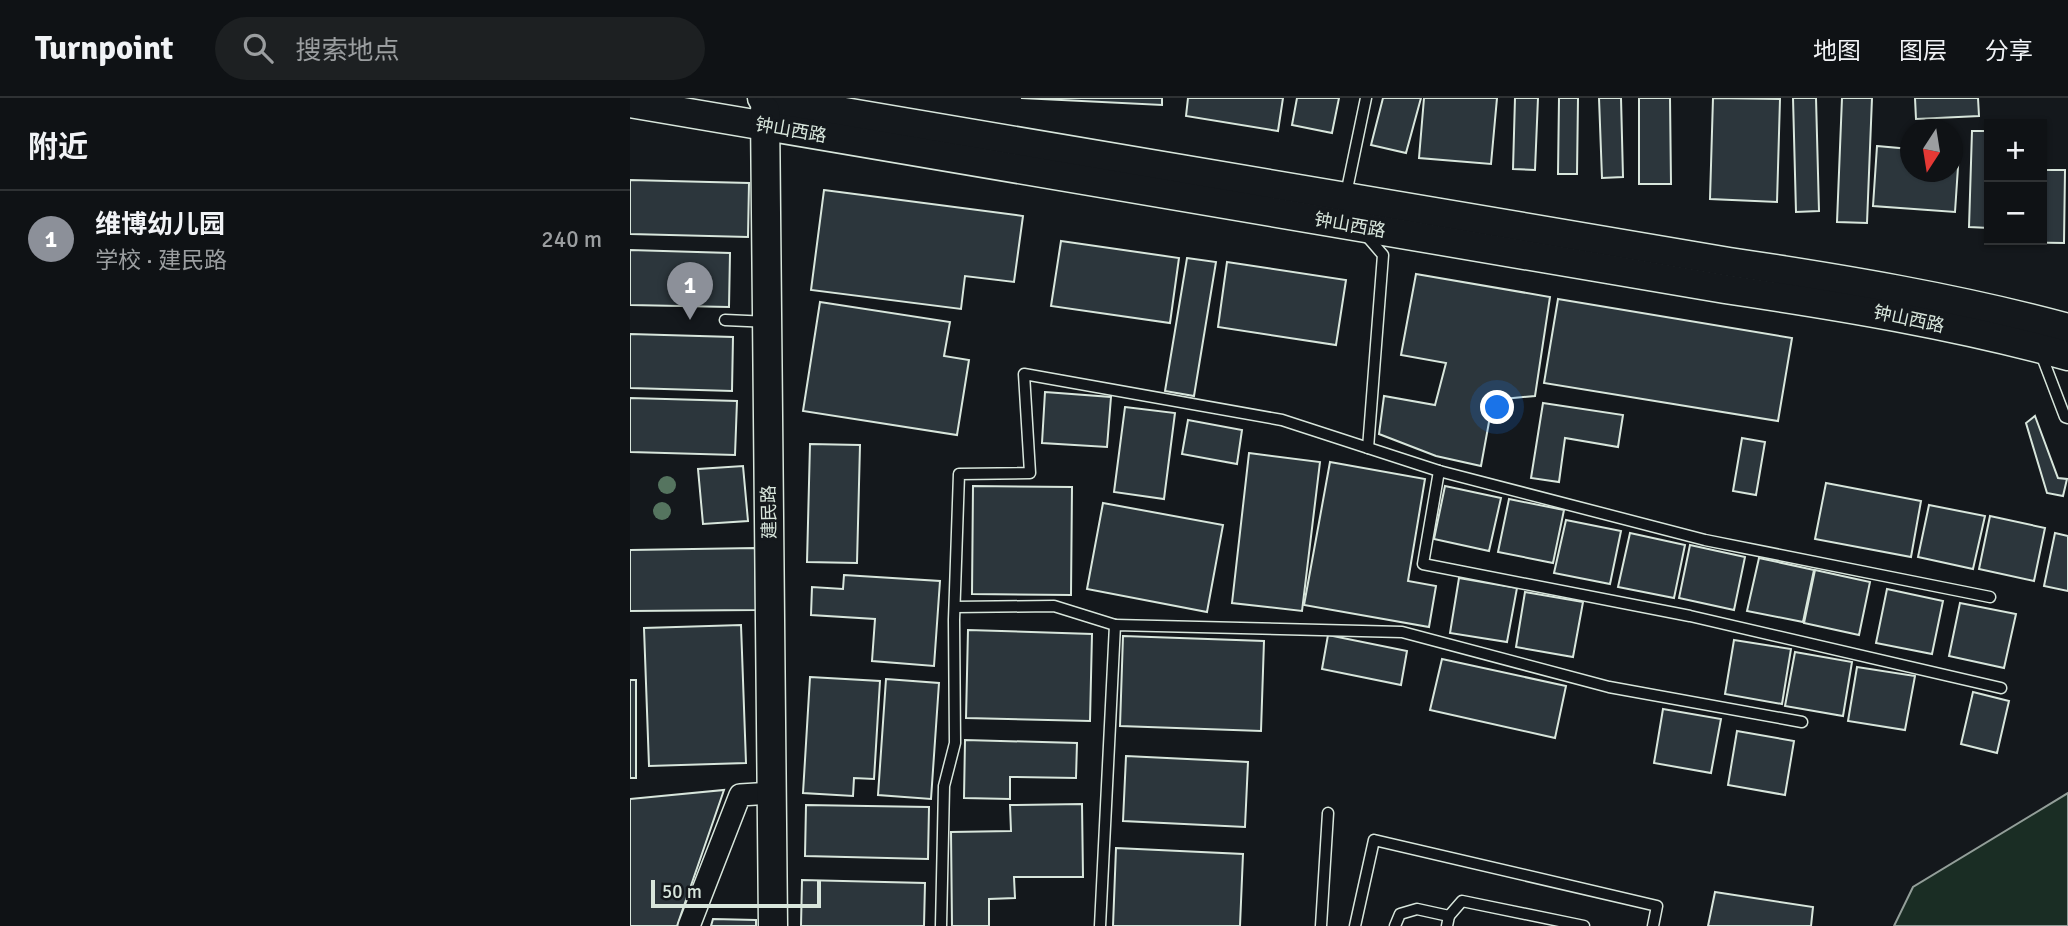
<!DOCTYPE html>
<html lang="zh">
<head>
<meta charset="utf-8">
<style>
  body { margin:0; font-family:Signika,"Noto Sans SC",sans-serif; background:#1d2022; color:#f1f3f6 }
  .controls { position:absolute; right:21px; top:21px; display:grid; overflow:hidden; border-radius:0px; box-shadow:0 2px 5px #0004 }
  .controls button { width:63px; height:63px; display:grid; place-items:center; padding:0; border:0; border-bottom:2px solid #2f3234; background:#0f1215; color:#f1f3f6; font:35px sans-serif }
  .compass { position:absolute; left:1270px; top:21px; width:63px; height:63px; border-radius:50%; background:#0f1215; box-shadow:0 2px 5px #0004; rotate:192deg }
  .scale { position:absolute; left:21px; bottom:18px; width:170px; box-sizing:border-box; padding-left:7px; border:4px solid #d8e6dc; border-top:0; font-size:19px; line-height:24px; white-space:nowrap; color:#d8e6dc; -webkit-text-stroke:5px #14181c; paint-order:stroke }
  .you { position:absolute; left:868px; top:310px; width:24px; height:24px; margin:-18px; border:5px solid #fff; border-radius:50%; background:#1a73e8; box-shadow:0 0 0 10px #1a73e833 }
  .badge { display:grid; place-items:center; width:46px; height:46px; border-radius:50%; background:#8c9099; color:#fff; font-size:23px; font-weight:700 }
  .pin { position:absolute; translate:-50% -58px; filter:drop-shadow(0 2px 4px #0008) }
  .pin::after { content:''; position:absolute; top:37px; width:24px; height:21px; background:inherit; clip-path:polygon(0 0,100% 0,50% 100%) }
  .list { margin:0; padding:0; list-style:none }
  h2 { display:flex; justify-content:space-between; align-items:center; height:91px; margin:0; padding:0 28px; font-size:30px }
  h2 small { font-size:23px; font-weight:400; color:#9b9ea0 }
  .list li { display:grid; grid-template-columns:46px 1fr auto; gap:21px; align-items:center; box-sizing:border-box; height:98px; padding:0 28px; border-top:2px solid #2f3234 }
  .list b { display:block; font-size:26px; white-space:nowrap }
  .list p { margin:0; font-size:23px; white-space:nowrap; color:#9b9ea0 }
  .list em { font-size:23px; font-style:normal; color:#9b9ea0 }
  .icon { flex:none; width:38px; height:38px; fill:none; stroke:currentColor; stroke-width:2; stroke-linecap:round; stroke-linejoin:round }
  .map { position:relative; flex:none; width:1438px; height:828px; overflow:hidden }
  header { display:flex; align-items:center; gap:42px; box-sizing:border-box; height:98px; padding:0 35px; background:#0f1215; border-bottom:2px solid #2f3234 }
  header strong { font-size:33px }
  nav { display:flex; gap:38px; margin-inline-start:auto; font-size:24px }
  .search { width:490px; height:63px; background:#1d2022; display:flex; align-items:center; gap:18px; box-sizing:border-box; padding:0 24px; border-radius:38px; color:#9b9ea0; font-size:26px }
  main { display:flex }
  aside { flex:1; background:#0f1215 }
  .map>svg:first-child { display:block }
  .green { fill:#1a2d24; stroke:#939e99; stroke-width:2 }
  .building { fill:#2c363c; stroke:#d8e6dc; stroke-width:2 }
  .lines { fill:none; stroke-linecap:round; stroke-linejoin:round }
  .lane-casing { stroke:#d8e6dc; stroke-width:13 }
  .street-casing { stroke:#d8e6dc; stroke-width:24 }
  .secondary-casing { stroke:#d8e6dc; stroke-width:31 }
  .lane { stroke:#14181c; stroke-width:10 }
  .street { stroke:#14181c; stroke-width:21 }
  .secondary { stroke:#14181c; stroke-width:28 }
  .tree { fill:#55745f }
  .labels { text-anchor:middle; stroke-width:5; stroke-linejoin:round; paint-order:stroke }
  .street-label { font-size:18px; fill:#d8e6dc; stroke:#14181c }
</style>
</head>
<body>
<header>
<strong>Turnpoint</strong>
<div class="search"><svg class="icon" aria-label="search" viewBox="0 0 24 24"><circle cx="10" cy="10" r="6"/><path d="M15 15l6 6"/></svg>搜索地点</div>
<nav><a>地图</a><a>图层</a><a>分享</a></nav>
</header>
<main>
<aside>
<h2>附近<small></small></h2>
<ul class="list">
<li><span class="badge">1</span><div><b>维博幼儿园</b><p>学校 · 建民路</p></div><em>240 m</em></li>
</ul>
</aside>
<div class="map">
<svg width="1438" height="828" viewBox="0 0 1438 828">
  <rect width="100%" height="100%" fill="#14181c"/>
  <polygon class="green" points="1438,695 1438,828 1264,828 1283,789"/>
  <g class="building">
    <polygon points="391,0 532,0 532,7"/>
    <polygon points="558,0 653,0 648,33 556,18"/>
    <polygon points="667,0 709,0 702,35 662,27"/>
    <polygon points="753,0 791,0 776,55 741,47"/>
    <polygon points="794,0 867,0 861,66 789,60"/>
    <polygon points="885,0 908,0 905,72 883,71"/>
    <polygon points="929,0 948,0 947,76 928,76"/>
    <polygon points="969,0 991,0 993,79 972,80"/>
    <polygon points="1009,0 1040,0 1041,86 1009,86"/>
    <polygon points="1083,0 1150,1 1147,104 1080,101"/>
    <polygon points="1163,0 1186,0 1189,113 1166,114"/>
    <polygon points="1212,0 1242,0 1237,125 1207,124"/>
    <polygon points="1285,0 1348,0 1349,18 1286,21"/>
    <polygon points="1342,33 1359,33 1359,130 1339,129"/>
    <polygon points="1247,48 1280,51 1280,74 1322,74 1322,54 1329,54 1325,114 1243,108"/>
    <polygon points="1412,72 1435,72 1434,145 1379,144 1379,142 1412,142"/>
    <polygon points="0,82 119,85 118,139 0,136"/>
    <polygon points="194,92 393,118 384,184 335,178 331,211 181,192"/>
    <polygon points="431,143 549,160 540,225 421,208"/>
    <polygon points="0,152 100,155 99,209 0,207"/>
    <polygon points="557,160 586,164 564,298 535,293"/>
    <polygon points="597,164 716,182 706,247 588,229"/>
    <polygon points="786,176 920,199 905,298 863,302 851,368 806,358 749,336 754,298 805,307 816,265 771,257"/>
    <polygon points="928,201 1162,240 1148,323 914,285"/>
    <polygon points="190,204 320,224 314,258 339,262 327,337 173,313"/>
    <polygon points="0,236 103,239 102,293 0,290"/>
    <polygon points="415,294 481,299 477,349 412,345"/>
    <polygon points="0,300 107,303 105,357 0,354"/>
    <polygon points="913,305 993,317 988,349 935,340 929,384 901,380"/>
    <polygon points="495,309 545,315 534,401 484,394"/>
    <polygon points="1405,318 1428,380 1437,381 1433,398 1417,395 1396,325"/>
    <polygon points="558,322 612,332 607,366 552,356"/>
    <polygon points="1112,340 1135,344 1126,397 1103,393"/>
    <polygon points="180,346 230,347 227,465 177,464"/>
    <polygon points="619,355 690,364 672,513 602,505"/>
    <polygon points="700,364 795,381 778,483 806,488 799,529 674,507"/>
    <polygon points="113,368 118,423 73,426 68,371"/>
    <polygon points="1196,385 1291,403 1281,459 1185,441"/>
    <polygon points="343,388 442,389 441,497 342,496"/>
    <polygon points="815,388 871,400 859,453 804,441"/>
    <polygon points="879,401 934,412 923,465 868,454"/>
    <polygon points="473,405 593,427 577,514 457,491"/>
    <polygon points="1299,407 1355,418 1343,471 1288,459"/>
    <polygon points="1360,418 1415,430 1404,483 1349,471"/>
    <polygon points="936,422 991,433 980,486 924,475"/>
    <polygon points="1000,435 1055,447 1044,500 988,489"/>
    <polygon points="1425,435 1438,438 1438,493 1414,488"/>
    <polygon points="1060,447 1115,459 1104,512 1049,500"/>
    <polygon points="125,450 126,512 0,513 0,452"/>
    <polygon points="1129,460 1184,472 1173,524 1117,513"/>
    <polygon points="1185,472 1240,484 1229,537 1174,525"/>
    <polygon points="214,477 310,483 304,568 242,563 245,521 181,517 182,489 213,491"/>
    <polygon points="829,480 887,490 877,544 820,535"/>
    <polygon points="1257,491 1313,503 1302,556 1246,545"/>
    <polygon points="895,494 953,504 943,559 886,549"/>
    <polygon points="1330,505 1386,516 1374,570 1319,558"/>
    <polygon points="111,527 116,665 19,668 14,530"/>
    <polygon points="338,532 462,536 460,623 336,620"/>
    <polygon points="698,537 777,553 771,587 692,571"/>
    <polygon points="493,538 634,543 631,633 490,628"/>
    <polygon points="1104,542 1161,551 1152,606 1095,596"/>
    <polygon points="1165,554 1222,564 1213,618 1155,608"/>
    <polygon points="812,561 936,588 925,640 800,612"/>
    <polygon points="1227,569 1285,578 1275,632 1218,623"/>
    <polygon points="180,579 250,583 244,681 224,680 223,698 173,695"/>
    <polygon points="256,581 309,585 301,701 248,697"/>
    <rect x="0" y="582" width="6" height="98"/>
    <polygon points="1343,594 1379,603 1367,655 1331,646"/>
    <polygon points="1033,611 1091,621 1081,675 1024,665"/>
    <polygon points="1107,633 1164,643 1155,697 1098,687"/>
    <polygon points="335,642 447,645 446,680 380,679 380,701 334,700"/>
    <polygon points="496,658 618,664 615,729 493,723"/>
    <polygon points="94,692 47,828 0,828 0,701"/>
    <polygon points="452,706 453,779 384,779 385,800 359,801 359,828 322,828 321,734 381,733 380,707"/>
    <polygon points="176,707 299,709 298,761 175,758"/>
    <polygon points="486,750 613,756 610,828 483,828"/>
    <polygon points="172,782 295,785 294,828 171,828"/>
    <polygon points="1085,794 1183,809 1181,828 1078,828"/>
    <polygon points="83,821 126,822 126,828 81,828"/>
  </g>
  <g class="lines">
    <defs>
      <g id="lane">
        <polyline points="716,96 736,0"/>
        <polyline points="735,136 753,157 738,350"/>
        <polyline points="95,222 137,224"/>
        <polyline points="1411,256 1435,319 1438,320"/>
        <polyline points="809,373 793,466 1060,518 1371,590"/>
        <polyline points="325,509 424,508 485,527"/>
        <polyline points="819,818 832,803 954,828"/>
        <polyline points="311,828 314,688 325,645 324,522 329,376 400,375 394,276 652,322 809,373 1075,442 1360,499"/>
        <polyline points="470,828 485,527 772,534 979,589 1172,624"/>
        <polyline points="691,828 698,715"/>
        <polyline points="725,828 744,742 1027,808 1023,828"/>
        <polyline points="765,828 770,816 787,811 819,818 817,828"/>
      </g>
      <polyline id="street" points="59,828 110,697 142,695"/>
      <g id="secondary">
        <path d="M132,0L1099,164C1213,181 1327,200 1438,230"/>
        <path d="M0,5L1095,191C1210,208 1325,227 1438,258"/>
        <polyline points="135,12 143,828"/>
      </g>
    </defs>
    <use href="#lane" class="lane-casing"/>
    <use href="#street" class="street-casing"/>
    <use href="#secondary" class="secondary-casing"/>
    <use href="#lane" class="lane"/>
    <use href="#street" class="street"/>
    <use href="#secondary" class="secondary"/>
  </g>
  <g class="tree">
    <circle cx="37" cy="387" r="9"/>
    <circle cx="32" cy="413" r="9"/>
  </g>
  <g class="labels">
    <g class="street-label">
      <text transform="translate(161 32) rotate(10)" y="6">钟山西路</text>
      <text transform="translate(720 127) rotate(10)" y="6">钟山西路</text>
      <text transform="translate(1279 221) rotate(12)" y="6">钟山西路</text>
      <text transform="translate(139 414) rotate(-91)" y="6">建民路</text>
    </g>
  </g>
</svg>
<div class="controls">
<button>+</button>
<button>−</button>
</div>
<svg class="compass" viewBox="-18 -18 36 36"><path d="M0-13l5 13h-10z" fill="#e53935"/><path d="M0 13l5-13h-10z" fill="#9b9ea0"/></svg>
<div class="scale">50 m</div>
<div class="you"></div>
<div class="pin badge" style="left:60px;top:222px">1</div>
</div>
</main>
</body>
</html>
